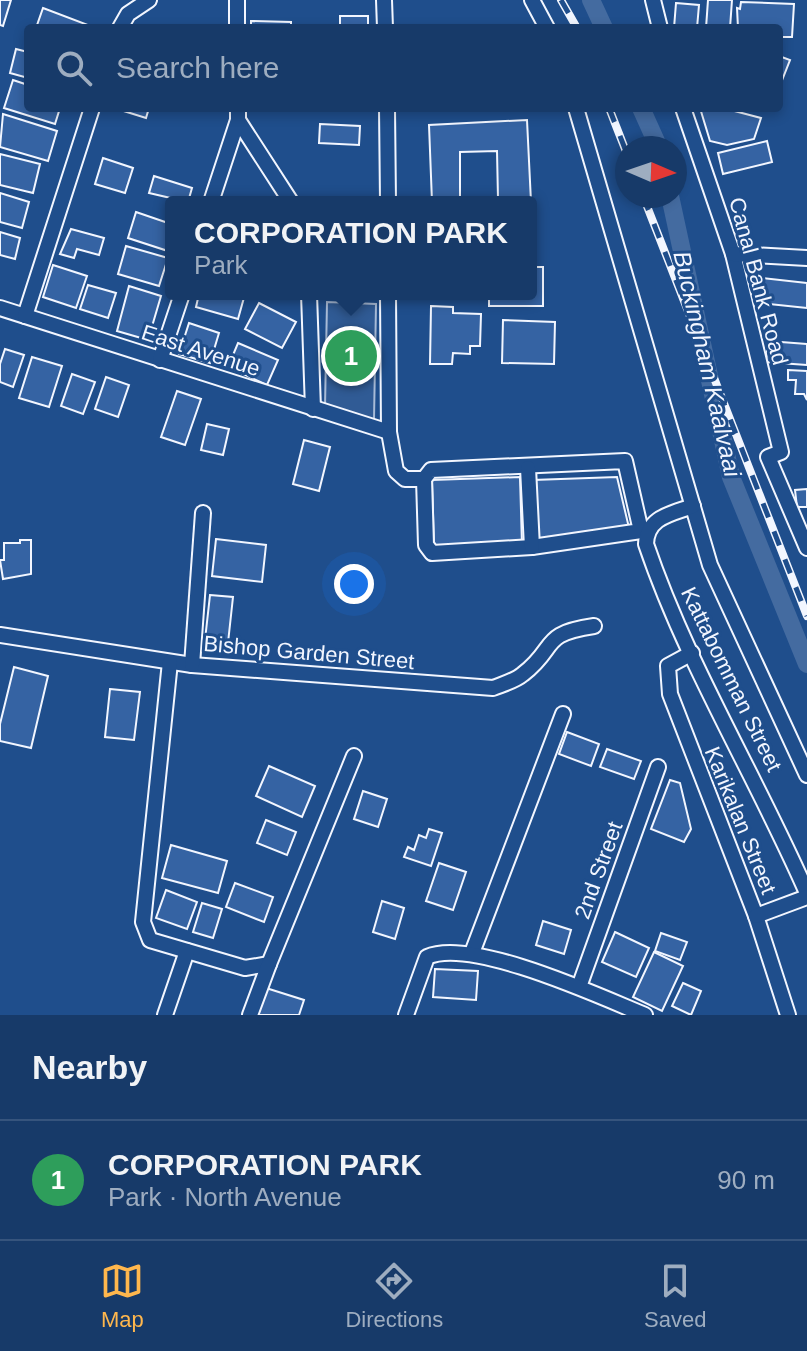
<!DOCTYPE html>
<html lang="en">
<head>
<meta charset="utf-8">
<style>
  body { margin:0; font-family:Arial,sans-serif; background:#244571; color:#f1f3f6 }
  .compass { position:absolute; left:615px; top:136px; width:72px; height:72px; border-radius:50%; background:#173a69; box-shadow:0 4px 12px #0003; rotate:92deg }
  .you { position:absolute; left:354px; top:584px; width:28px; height:28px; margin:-20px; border:6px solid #fff; border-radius:50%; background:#1a73e8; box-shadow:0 0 0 12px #1a73e833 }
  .badge { display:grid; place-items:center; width:52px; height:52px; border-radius:50%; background:#ffb74d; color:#fff; font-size:26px; font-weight:700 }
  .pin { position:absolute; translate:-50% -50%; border:4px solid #fff; box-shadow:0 2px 8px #0006 }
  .popup { position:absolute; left:165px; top:196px; width:372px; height:104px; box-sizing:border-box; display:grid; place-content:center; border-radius:8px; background:#173a69; filter:drop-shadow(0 2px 6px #0005); font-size:26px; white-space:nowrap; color:#9eadc0 }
  .popup b { font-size:30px; color:#f1f3f6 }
  .popup::after { content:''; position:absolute; left:50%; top:100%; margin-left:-16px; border:16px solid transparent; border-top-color:#173a69 }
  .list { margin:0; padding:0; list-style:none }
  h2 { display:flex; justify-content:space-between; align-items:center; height:104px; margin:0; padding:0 32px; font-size:34px }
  h2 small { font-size:26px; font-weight:400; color:#9eadc0 }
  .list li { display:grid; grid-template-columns:52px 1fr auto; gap:24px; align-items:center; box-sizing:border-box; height:120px; padding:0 32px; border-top:2px solid #36547d }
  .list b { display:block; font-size:30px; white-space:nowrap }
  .list p { margin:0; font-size:26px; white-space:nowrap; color:#9eadc0 }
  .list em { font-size:26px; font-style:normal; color:#9eadc0 }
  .icon { flex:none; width:44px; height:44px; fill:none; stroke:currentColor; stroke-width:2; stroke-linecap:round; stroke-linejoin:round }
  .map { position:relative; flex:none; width:807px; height:1015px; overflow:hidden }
  .search { position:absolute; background:#173a69; box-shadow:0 4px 12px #0003; left:24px; right:24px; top:24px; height:88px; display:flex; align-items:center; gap:20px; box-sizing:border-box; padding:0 28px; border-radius:8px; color:#9eadc0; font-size:30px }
  .sheet { height:224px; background:#173a69 }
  nav { display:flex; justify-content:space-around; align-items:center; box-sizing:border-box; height:112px; border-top:2px solid #36547d; background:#173a69; font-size:22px; color:#9eadc0 }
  nav a { display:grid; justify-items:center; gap:4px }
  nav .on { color:#ffb74d }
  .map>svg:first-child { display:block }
  .built { fill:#305b95; stroke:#a8bbd7; stroke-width:2 }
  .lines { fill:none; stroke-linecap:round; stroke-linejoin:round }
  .canal { stroke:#446ba0; stroke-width:18 }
  .building { fill:#3563a3; stroke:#f2f6ff; stroke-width:2; fill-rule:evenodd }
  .minor-casing { stroke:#f2f6ff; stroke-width:18 }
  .minor { stroke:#1f4e8c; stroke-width:14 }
  .rail-casing { stroke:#f2f6ff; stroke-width:8 }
  .rail { stroke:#1f4e8c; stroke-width:5; stroke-dasharray:15; stroke-linecap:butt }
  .labels { text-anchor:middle; stroke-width:6; stroke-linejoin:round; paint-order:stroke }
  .street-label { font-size:22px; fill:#f2f6ff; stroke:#1f4e8c }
  .water-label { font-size:24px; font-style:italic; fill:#f2f6ff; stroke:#1f4e8c }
</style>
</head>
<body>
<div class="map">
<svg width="807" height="1015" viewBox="0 0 807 1015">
  <rect width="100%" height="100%" fill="#1f4e8c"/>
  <polygon class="built" points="327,302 376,304 374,420 325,407"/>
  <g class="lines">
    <g class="canal">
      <polyline points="591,0 604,28"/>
      <polyline points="641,108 659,148"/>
      <polyline points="670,196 731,477 807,664"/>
    </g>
  </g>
  <g class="building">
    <polygon points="0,0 11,0 3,26 0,25"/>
    <polygon points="708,0 732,0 730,28 706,28"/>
    <polygon points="741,2 794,4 792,37 779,37 779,28 738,28 737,8 740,9"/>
    <polygon points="676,3 699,5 697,28 674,28"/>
    <polygon points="43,8 88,25 87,28 36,28"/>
    <rect x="340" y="16" width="28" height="12"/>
    <polygon points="251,21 291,22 291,28 251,28"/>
    <polygon points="16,49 28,52 28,78 10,73"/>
    <polygon points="779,56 790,60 779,88"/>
    <polygon points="13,80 28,85 28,108 60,108 55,124 4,108"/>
    <polygon points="114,108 149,108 146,118"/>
    <polygon points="700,108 723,108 761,118 754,139 727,145 710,141"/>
    <polygon points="3,114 57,131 48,161 0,147"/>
    <path d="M527,120L531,202H432L429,125ZM497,151L498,199H460V152Z"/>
    <polygon points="320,124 360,126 359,145 319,143"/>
    <polygon points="767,141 772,162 723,174 718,153"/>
    <polygon points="0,154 40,164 33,193 0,185"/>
    <polygon points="103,158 133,168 125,193 95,184"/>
    <polygon points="154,176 192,188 188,202 149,193"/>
    <polygon points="0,193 29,202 22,228 0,222"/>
    <polygon points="136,212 171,224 171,252 128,238"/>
    <polygon points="71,229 104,238 99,255 77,249 74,258 60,254"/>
    <polygon points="0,232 20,238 15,259 0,255"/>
    <polygon points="126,246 168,258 159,286 118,274"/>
    <polygon points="53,265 87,276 76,308 43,297"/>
    <polygon points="531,267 543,267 543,306 489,306 489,294 531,294"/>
    <polygon points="761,278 807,283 807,308 759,303"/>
    <polygon points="88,285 116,293 108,318 80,309"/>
    <polygon points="129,286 161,296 148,340 117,331"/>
    <polygon points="199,294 245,294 238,319 196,307"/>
    <polygon points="259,303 296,322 282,348 245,329"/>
    <polygon points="431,306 453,307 453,313 481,314 480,346 470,346 470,354 453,353 452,364 430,364"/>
    <polygon points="503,320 555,322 554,364 502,363"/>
    <polygon points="189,323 219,333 210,363 179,354"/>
    <polygon points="768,341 807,344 807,365 766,362"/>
    <polygon points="238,343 278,360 267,385 228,367"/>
    <polygon points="5,349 24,355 13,387 0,382 0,364"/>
    <polygon points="32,357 62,366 49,407 19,398"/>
    <polygon points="788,370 807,371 807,400 804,394 795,394 796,380 788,380"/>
    <polygon points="72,374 95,382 83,414 61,406"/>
    <polygon points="106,377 129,385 118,417 95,409"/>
    <polygon points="177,391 201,399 185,445 161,437"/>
    <polygon points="207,424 229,429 223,455 201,450"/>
    <polygon points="304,440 330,447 319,491 293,484"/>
    <polygon points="520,477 522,545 434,547 432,480"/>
    <polygon points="617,477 630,532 539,540 533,480"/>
    <polygon points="807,489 807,507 797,507 795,490"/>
    <polygon points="216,539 266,545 262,582 212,576"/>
    <polygon points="20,540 31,540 31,574 3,579 0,560 4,560 4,543 20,543"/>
    <polygon points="210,595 233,597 227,652 204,649"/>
    <polygon points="14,667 48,676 31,748 0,741 0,724"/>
    <polygon points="110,689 140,692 134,740 105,737"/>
    <polygon points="567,732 599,744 591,766 559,754"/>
    <polygon points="607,749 641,761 634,779 600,767"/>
    <polygon points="269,766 315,786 302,817 256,796"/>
    <polygon points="670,780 680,783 691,829 684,842 651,829"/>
    <polygon points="363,791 387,799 378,827 354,819"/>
    <polygon points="266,820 296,832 287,855 257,843"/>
    <polygon points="429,829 442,833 431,866 404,857 408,847 414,850 419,835 426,838"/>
    <polygon points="171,845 227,861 218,893 162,878"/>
    <polygon points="439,863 466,872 453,910 426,901"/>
    <polygon points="235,883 273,897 264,922 226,907"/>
    <polygon points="166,890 197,902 187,929 156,918"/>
    <polygon points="382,901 404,908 395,939 373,932"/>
    <polygon points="202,903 222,909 213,938 193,932"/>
    <polygon points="543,921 571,930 564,954 536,945"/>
    <polygon points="615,932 649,948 636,977 602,962"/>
    <polygon points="661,933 687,942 680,960 655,951"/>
    <polygon points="654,952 683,966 662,1011 633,997"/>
    <polygon points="435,969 478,971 476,1000 433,997"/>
    <polygon points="683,983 701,991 691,1015 672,1006"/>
    <polygon points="266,988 304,1000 299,1015 258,1015"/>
  </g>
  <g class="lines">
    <defs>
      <g id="minor">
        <polyline points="237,0 237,28"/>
        <polyline points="384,0 385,28"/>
        <polyline points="532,0 547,28"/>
        <polyline points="653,0 660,28"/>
        <polyline points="120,28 128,14 149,0"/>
        <polyline points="387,108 388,202"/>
        <polyline points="576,108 710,565 807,775"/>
        <polyline points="683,108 733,254 781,452 768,457 807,548"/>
        <polyline points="238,120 291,202"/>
        <polyline points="211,202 238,120 238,108"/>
        <polyline points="733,254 807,258"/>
        <polyline points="309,294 313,409"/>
        <polyline points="388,294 389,432 396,471 405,479 424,479 431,470 625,461 641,531 532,547 432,553 426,545 424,479"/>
        <polyline points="0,308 389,432"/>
        <polyline points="25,316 92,108"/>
        <polyline points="160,360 182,294"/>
        <polyline points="528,468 532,547"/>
        <path d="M693,506C671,514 647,517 646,544C687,665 756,776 807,893"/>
        <path d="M0,635L192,665L493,688C503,684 515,681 523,674C558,647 539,634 594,626"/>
        <polyline points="692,653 668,666 670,694 756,916 788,1015"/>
        <polyline points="170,662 143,922 150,940 245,968 269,964 354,756"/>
        <polyline points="192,665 203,513"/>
        <polyline points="756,916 807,897"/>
        <polyline points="472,953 563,714"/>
        <polyline points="579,987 658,767"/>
        <polyline points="165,1015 187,951"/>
        <polyline points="250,1015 269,964"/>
        <path d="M406,1015L427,957C471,937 599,996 645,1015"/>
      </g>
    </defs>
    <use href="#minor" class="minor-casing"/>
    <use href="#minor" class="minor"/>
    <defs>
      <g id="rail">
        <polyline points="561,0 577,28"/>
        <polyline points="609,108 627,154"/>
        <polyline points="643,196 807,616"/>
      </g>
    </defs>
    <use href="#rail" class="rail-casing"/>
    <use href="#rail" class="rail"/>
  </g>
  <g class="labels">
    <g class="street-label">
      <text transform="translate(759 281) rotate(75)" y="8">Canal Bank Road</text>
      <text transform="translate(201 350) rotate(18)" y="8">East Avenue</text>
      <text transform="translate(309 652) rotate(5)" y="8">Bishop Garden Street</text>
      <text transform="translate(732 679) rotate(64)" y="8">Kattabomman Street</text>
      <text transform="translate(741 820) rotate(68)" y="8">Karikalan Street</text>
      <text transform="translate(598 870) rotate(-70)" y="8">2nd Street</text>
    </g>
    <g class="water-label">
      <text transform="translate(707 364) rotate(77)" y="8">Buckingham Kaalvaai</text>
    </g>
  </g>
</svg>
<svg class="compass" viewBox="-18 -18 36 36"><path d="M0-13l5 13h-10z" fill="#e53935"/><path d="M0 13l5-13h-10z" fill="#9eadc0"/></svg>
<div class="you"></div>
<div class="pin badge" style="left:351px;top:356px;background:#2e9e5b">1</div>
<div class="popup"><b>CORPORATION PARK</b>Park</div>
<div class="search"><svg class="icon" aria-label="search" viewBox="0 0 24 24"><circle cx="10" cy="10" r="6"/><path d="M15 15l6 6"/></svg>Search here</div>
</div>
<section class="sheet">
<h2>Nearby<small></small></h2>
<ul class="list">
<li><span class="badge" style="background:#2e9e5b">1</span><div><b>CORPORATION PARK</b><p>Park · North Avenue</p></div><em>90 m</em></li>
</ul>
</section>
<nav>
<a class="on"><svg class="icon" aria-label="map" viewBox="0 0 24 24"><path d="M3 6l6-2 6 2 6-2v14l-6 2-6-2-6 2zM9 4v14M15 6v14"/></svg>Map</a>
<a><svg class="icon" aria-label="directions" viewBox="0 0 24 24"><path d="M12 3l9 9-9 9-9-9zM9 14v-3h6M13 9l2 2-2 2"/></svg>Directions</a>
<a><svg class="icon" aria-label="saved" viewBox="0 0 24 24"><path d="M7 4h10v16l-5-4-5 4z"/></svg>Saved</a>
</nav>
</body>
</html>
